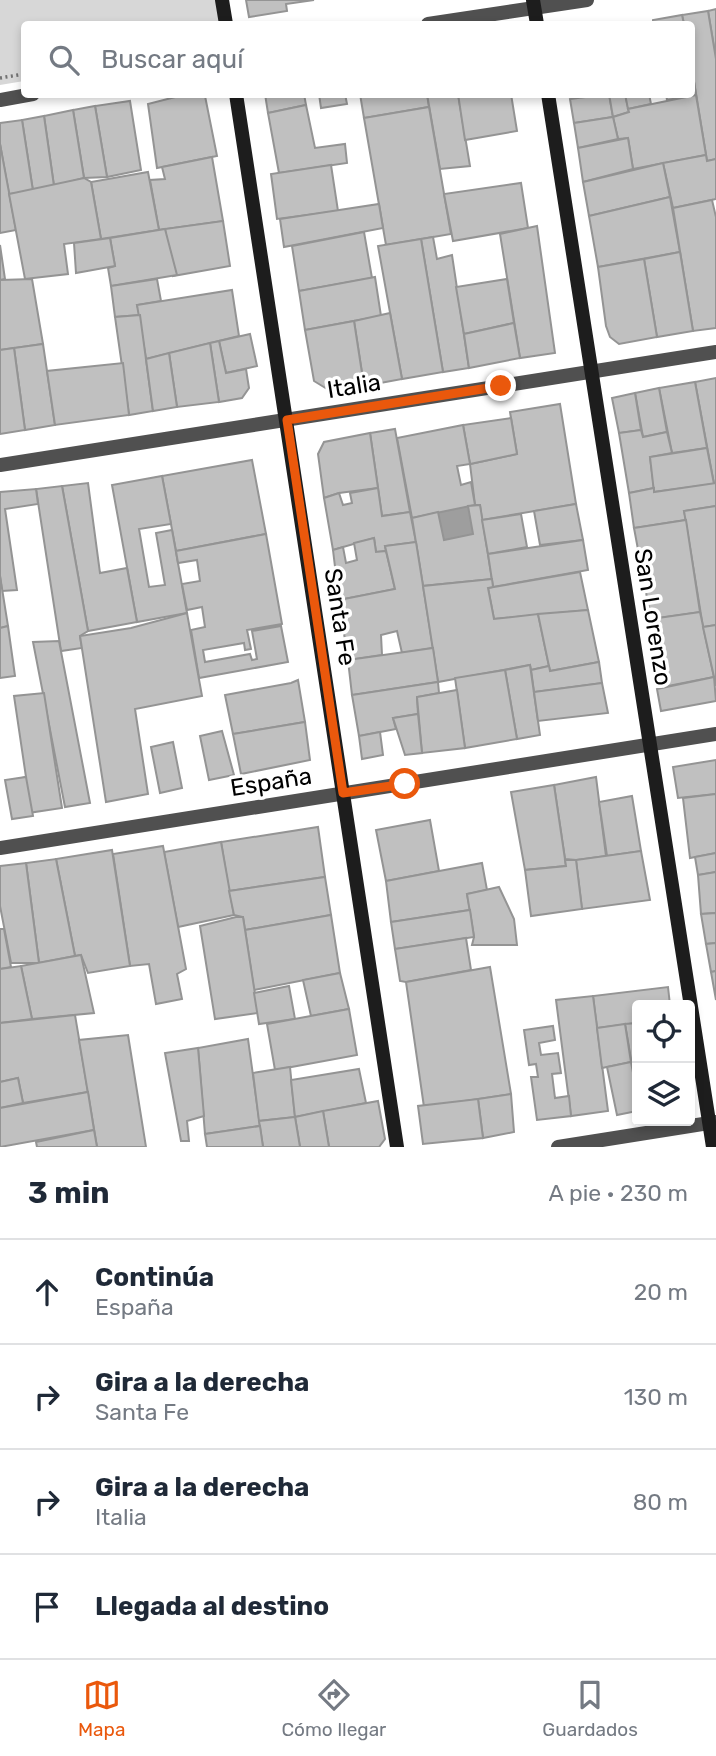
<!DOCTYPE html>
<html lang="es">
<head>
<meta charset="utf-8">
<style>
  body { margin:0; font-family:Rubik,sans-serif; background:#f6f6f7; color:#1f2937 }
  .controls { position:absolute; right:21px; bottom:21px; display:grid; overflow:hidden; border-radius:7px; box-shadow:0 4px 10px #0003 }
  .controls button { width:63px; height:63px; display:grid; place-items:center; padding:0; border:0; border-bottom:2px solid #e0e1e3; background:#fff; color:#1f2937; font:35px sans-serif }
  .stop { position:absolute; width:21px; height:21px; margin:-16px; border:5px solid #ea580c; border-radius:50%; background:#fff }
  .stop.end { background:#ea580c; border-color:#fff; box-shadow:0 2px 7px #0008 }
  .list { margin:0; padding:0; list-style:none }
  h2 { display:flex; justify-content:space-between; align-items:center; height:91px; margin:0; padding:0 28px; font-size:30px }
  h2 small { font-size:23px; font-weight:400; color:#747a83 }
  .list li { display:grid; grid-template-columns:46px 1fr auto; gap:21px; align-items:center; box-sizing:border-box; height:105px; padding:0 28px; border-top:2px solid #e0e1e3 }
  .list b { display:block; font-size:26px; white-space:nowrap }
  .list p { margin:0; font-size:23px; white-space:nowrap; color:#747a83 }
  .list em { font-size:23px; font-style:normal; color:#747a83 }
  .icon { flex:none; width:38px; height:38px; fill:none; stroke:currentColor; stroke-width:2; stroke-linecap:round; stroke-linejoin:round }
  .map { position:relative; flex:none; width:716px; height:1147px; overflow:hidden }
  .search { position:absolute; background:#fff; box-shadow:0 4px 10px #0003; left:21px; right:21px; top:21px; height:77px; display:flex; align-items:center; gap:18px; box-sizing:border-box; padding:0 24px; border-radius:7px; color:#747a83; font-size:26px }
  .sheet { height:511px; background:#fff }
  nav { display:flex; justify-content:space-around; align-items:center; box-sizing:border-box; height:98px; border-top:2px solid #e0e1e3; background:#fff; font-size:19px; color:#747a83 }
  nav a { display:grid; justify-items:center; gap:4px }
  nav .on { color:#ea580c }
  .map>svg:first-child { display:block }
  .green { fill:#d7d7d7 }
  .water { fill:#9e9e9e }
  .building { fill:#c0c0c0; stroke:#949494; stroke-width:2 }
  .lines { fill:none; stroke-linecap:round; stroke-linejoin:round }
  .path { stroke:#727272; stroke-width:3.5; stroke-dasharray:2 3.5; stroke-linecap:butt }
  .street { stroke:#505050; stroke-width:14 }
  .secondary { stroke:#1d1d1d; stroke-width:14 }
  .route { stroke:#ea580c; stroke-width:9 }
  .labels { text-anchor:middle; stroke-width:7; stroke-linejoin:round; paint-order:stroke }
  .street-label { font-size:24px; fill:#000; stroke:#fff }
</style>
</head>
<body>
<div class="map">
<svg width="716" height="1147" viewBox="0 0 716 1147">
  <rect width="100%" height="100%" fill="#fff"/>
  <polygon class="green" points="0,0 217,0 221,24 24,24 24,81 0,85"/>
  <polygon class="water" points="468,506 473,534 444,540 438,512"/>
  <g class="building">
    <polygon points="246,0 314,0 286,4 287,11 249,17"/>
    <polygon points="716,9 716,59 708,11"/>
    <polygon points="708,11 716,59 716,159 707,161 692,69 692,24 684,24 682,15"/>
    <polygon points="682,15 684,24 653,24 653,20"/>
    <polygon points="692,69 696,95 667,100 666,94 692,94"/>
    <polygon points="187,94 205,96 217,156 157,168 148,104"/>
    <polygon points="265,94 304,94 306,105 268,113"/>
    <polygon points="319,94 345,94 347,104 321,108"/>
    <polygon points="360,94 427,94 429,107 364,118"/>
    <polygon points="427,94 458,94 470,166 440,169"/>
    <polygon points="458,94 511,94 517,131 465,140"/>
    <polygon points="609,94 613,117 574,123 570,99"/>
    <polygon points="609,94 625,94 629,112 613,117"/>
    <polygon points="625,94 649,94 651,104 628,109"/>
    <polygon points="696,95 706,155 633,169 628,138 618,139 613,117 629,112 628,109"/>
    <polygon points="130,101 141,170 107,177 95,106"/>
    <polygon points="306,105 315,148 345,144 347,163 279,173 268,113"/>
    <polygon points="95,106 107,177 84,178 73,110"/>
    <polygon points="429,107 451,234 386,245 364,118"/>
    <polygon points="73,110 84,178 54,186 44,116"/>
    <polygon points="44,116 54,186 33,191 22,120"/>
    <polygon points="613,117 618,139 578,148 574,123"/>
    <polygon points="22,120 33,191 9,194 0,144 0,123"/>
    <polygon points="628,138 633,169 583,182 578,148"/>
    <polygon points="0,144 16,230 0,233"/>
    <polygon points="706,155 707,161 716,159 716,199 673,208 663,163"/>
    <polygon points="212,157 223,221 159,230 150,180 165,179 162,167"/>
    <polygon points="663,163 670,197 589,216 583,182"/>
    <polygon points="331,165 338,211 277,219 271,174"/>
    <polygon points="148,172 159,230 101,239 91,182"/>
    <polygon points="84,178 91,182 101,239 64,244 68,274 25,279 9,194"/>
    <polygon points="521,183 528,228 453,241 444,194"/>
    <polygon points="670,197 680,252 598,267 589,216"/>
    <polygon points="712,200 716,217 716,328 693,331 673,208"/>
    <polygon points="379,204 383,228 284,247 280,219"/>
    <polygon points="223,221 230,266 173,276 165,229"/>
    <polygon points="537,226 555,353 520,358 500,234"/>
    <polygon points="165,229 177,275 111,286 108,268 115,266 110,238"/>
    <polygon points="364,232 372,278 299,291 292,246"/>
    <polygon points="433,237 437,259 452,255 469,368 443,372 421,239"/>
    <polygon points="110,238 115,266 76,273 74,243"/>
    <polygon points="421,239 443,372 402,379 378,246"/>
    <polygon points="0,245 5,279 0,280"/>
    <polygon points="680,252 693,331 657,337 644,259"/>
    <polygon points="644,259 657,337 619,344 610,337 606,326 598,267"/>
    <polygon points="375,277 381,316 305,330 299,291"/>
    <polygon points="32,279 43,344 0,350 0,280"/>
    <polygon points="157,279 161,301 137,305 140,315 115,317 111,286"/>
    <polygon points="507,279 514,323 464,334 456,287"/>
    <polygon points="232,290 239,336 146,359 137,305"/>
    <polygon points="390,313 402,379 364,386 354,321"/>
    <polygon points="140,315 153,411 129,415 115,317"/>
    <polygon points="354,321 364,386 332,392 314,381 305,330"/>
    <polygon points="514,323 520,358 469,368 464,334"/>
    <polygon points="250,334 257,366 226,373 219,341"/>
    <polygon points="219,341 226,373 246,369 249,388 242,398 219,402 210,343"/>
    <polygon points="210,343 219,402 177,407 169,353"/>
    <polygon points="43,344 55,425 25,430 14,348"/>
    <polygon points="14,348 25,430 0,434 0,350"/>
    <polygon points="169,353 177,407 153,411 146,359"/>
    <polygon points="123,363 129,415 55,425 47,371"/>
    <polygon points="716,378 716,483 714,484 695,382"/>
    <polygon points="695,382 707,448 672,453 659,388"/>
    <polygon points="659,388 667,432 643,437 635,393"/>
    <polygon points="635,393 641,430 619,433 612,398"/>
    <polygon points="560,404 576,504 482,520 480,505 475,505 470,464 517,454 510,412"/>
    <polygon points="511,418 517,454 470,464 463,425"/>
    <polygon points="463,425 470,464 457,466 461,485 471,482 475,505 412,518 397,438"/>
    <polygon points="395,429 410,512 382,516 370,433"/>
    <polygon points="641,430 643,437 667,432 672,453 650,457 654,488 629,493 619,433"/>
    <polygon points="370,433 378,488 339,493 324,498 318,454 324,442"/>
    <polygon points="707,448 714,484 654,492 650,457"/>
    <polygon points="252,460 266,534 176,551 162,476"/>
    <polygon points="162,476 171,524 139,529 149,587 165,585 156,533 172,530 187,613 137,622 112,485"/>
    <polygon points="88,483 100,573 127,568 137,622 88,631 62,486"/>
    <polygon points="716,483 716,506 684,511 686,520 634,528 629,493 654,488 654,492"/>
    <polygon points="62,486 88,631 80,636 82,648 61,651 36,489"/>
    <polygon points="378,488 382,516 410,512 416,542 385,546 386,551 376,552 374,538 333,550 324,498 339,493 343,505 352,503 350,493"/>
    <polygon points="36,489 38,504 5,509 17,590 2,591 0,576 0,492"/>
    <polygon points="576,504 583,540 540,545 534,511"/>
    <polygon points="480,505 492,579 423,586 412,518 438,512 444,540 473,534 468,506"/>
    <polygon points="716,506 716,625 703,627 684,511"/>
    <polygon points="521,514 527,547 488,554 482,520"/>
    <polygon points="686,520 700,612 651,619 634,528"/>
    <polygon points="266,534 282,624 247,630 251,649 245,650 244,643 203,650 205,662 250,654 252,660 257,659 252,631 281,626 288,662 199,678 191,630 205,627 202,607 187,610 182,584 200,581 197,560 178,563 176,551"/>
    <polygon points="374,538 376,552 386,551 395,589 339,600 333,550 343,547 346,563 357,560 354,543"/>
    <polygon points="583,540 588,570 493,587 488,554"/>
    <polygon points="416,542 433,648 402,653 397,631 381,635 382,655 348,660 339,600 395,589 385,546"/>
    <polygon points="580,572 588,610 494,619 488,588"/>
    <polygon points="0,576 8,626 0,628"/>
    <polygon points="492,579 493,587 488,588 494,619 538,614 549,666 531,670 530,665 438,682 423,586"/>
    <polygon points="588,610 599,662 550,671 538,614"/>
    <polygon points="700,612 714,677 663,687 651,619"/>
    <polygon points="187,613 202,696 135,709 148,794 106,802 80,636 131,628"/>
    <polygon points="716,625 716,686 703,627"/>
    <polygon points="8,626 15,676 0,678 0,628"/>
    <polygon points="59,641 90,803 65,807 33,642"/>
    <polygon points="433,648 438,682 352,695 348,660"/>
    <polygon points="599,662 602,683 534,692 531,670 549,666 550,671"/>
    <polygon points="530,665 540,735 517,739 505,670"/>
    <polygon points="505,670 517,739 465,748 455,678"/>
    <polygon points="714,677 716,701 661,711 657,689"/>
    <polygon points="298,680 305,722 233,734 225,695 291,683"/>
    <polygon points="438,682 439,693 417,697 418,714 393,718 396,729 359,736 352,695"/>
    <polygon points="602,683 608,713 538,721 534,692"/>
    <polygon points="457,690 465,748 422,753 417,697"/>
    <polygon points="44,693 62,808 28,813 22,778 26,777 14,696"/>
    <polygon points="418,714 422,753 405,755 393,718"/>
    <polygon points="305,722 310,760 241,774 233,734"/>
    <polygon points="222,731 234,775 209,780 200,736"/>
    <polygon points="380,732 383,755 362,759 359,736"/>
    <polygon points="173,742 182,788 160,793 151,747"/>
    <polygon points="716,760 716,794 678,798 673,767"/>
    <polygon points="26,777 33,816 12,819 5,780"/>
    <polygon points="596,777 606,856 576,860 565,859 554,785"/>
    <polygon points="554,785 566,866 525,870 511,792"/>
    <polygon points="716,794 716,853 690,858 683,798"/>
    <polygon points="632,796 641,851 607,856 599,802"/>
    <polygon points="430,820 439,871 386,881 376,830"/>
    <polygon points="318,827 325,877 229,891 221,842"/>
    <polygon points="221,842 234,915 178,927 164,852"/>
    <polygon points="163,846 186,969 177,974 182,999 156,1004 149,964 130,966 113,854"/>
    <polygon points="112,850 130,966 88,973 81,955 75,956 56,859"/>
    <polygon points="641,851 650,900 582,909 576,860"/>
    <polygon points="716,853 716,872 698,875 695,857"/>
    <polygon points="56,859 75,956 39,963 26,863"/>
    <polygon points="565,860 576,860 582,909 531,916 525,870 566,866"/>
    <polygon points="26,863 39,963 11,963 0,906 0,866"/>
    <polygon points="482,863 487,890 467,894 470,910 391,922 386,881"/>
    <polygon points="716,872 716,913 701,914 698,875"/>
    <polygon points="325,877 331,915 245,930 243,917 234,915 229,891"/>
    <polygon points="499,887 514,919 517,945 472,945 474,937 467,894"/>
    <polygon points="470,910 474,937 395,949 391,922"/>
    <polygon points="716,913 716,943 706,944 701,914"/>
    <polygon points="331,915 340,973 254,990 245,930"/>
    <polygon points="236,917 243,917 258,1013 215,1019 200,926"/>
    <polygon points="0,929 4,929 11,967 0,969"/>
    <polygon points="466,938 471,970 406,982 400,981 395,949"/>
    <polygon points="716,943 716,971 711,972 706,944"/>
    <polygon points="81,955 94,1013 32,1019 21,966"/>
    <polygon points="21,966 32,1019 0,1023 0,969"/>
    <polygon points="490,967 511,1094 424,1107 406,982"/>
    <polygon points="716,971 716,1000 711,972"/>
    <polygon points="340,973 349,1009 311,1016 303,980"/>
    <polygon points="289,986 295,1019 259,1024 254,993"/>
    <polygon points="668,987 670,1005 637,1005 637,1023 597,1028 593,996"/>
    <polygon points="593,996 608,1111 571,1116 556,1000"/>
    <polygon points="349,1009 357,1055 275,1070 267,1024"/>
    <polygon points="75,1015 88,1092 23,1103 18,1078 0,1082 0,1023"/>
    <polygon points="637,1023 637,1070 633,1071 625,1024"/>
    <polygon points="625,1024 631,1062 602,1068 597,1028"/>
    <polygon points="553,1026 555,1040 539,1043 541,1055 558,1053 561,1073 552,1074 555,1098 569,1096 571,1116 537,1120 531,1077 538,1077 536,1064 529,1065 524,1030"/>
    <polygon points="128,1035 146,1147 97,1147 79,1040"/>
    <polygon points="248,1039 260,1126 205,1134 198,1048"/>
    <polygon points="198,1048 204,1116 187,1121 189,1141 181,1141 165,1053"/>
    <polygon points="631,1062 637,1094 637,1111 617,1115 607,1067"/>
    <polygon points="290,1067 295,1117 259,1121 253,1073"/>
    <polygon points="359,1069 366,1103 295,1117 291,1080"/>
    <polygon points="18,1078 23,1103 0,1108 0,1082"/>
    <polygon points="88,1092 94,1130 0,1147 0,1108"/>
    <polygon points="511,1094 514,1132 483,1138 478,1099"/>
    <polygon points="478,1099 483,1138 423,1144 418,1106"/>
    <polygon points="378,1101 385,1139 379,1147 329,1147 323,1111"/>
    <polygon points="323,1111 329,1147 300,1147 295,1117"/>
    <polygon points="295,1117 300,1147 263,1147 259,1121"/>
    <polygon points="260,1126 263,1147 207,1147 205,1134"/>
    <polygon points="94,1130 97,1147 37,1147 36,1142"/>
  </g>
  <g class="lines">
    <polyline class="path" points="0,78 24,74"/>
    <g class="street">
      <polyline points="428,24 587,0"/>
      <polyline points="0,100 33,94"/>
      <polyline points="0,465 716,352"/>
      <polyline points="0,848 716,734"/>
      <polyline points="558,1147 716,1122"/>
    </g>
    <g class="secondary">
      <polyline points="222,0 226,24"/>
      <polyline points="533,0 537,24"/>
      <polyline points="236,94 397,1147"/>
      <polyline points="548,94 713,1147"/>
    </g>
  </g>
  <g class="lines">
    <polyline class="route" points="405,784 343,793 287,420 501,386"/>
  </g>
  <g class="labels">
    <g class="street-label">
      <text transform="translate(354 386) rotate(-9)" y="8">Italia</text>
      <text transform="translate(340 617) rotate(81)" y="8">Santa Fe</text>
      <text transform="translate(653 617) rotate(81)" y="8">San Lorenzo</text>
      <text transform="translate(271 782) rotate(-9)" y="8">España</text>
    </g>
  </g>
</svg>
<div class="controls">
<button><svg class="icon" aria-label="locate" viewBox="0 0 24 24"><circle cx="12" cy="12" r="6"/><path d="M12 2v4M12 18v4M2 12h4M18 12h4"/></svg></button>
<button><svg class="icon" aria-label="layers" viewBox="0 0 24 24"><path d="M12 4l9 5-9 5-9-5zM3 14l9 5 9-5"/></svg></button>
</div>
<div class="stop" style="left:405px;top:784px"></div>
<div class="stop end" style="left:501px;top:386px"></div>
<div class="search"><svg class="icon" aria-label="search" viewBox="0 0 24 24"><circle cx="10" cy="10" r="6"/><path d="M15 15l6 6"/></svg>Buscar aquí</div>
</div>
<section class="sheet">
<h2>3 min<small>A pie · 230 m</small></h2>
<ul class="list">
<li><svg class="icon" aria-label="ahead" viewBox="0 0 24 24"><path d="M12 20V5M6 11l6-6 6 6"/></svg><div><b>Continúa</b><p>España</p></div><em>20 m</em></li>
<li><svg class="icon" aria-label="right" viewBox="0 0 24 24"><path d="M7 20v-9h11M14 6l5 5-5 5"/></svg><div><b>Gira a la derecha</b><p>Santa Fe</p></div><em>130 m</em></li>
<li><svg class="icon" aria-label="right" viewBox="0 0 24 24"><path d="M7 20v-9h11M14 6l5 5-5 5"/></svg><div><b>Gira a la derecha</b><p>Italia</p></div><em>80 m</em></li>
<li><svg class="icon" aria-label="arrive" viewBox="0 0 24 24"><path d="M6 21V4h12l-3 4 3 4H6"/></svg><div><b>Llegada al destino</b></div></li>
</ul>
</section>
<nav>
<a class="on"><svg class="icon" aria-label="map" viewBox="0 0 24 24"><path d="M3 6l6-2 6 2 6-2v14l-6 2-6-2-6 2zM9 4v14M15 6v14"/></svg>Mapa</a>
<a><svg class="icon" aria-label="directions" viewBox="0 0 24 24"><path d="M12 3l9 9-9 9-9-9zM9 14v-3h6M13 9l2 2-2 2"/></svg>Cómo llegar</a>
<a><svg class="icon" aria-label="saved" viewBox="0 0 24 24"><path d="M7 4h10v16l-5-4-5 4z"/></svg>Guardados</a>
</nav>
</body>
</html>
